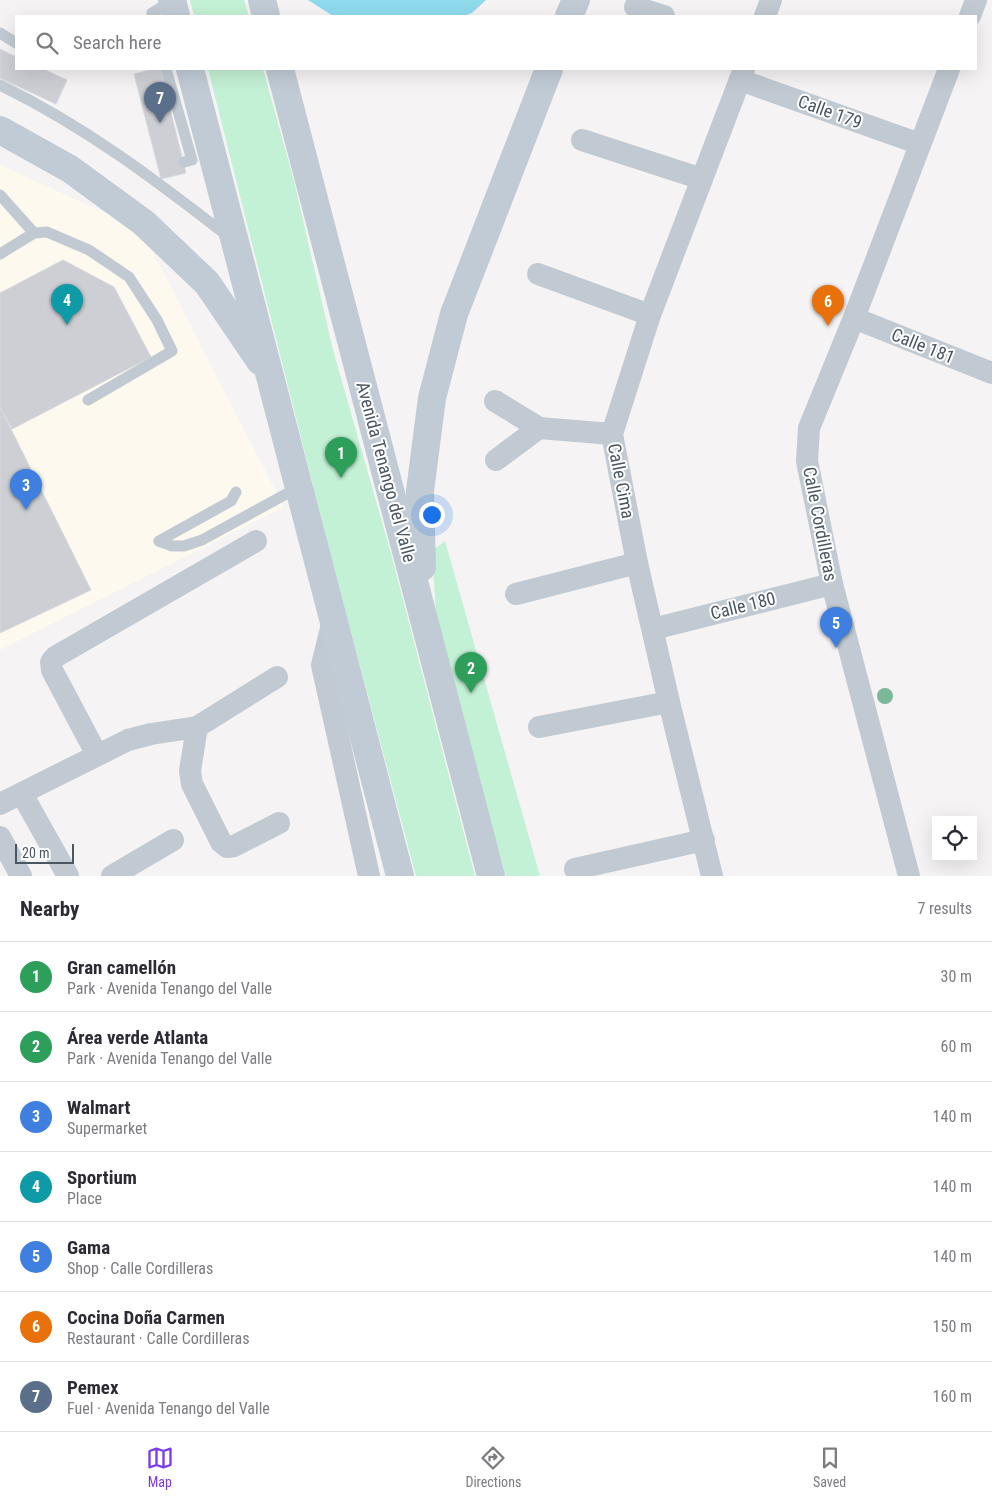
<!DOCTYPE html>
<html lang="en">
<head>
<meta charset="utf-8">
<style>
  body { margin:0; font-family:"Roboto Condensed",sans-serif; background:#f2f2f3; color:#2b2b33 }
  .controls { position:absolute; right:15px; bottom:15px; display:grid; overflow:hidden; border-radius:0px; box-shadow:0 5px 20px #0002 }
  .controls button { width:45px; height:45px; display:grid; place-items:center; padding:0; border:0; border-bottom:1px solid #e1e1e2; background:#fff; color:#2b2b33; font:25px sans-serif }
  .scale { position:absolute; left:15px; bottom:12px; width:59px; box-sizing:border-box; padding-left:5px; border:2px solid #4a5661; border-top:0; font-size:14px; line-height:18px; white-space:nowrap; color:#4a5661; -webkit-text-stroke:4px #fff; paint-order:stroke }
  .you { position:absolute; left:431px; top:514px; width:18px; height:18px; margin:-12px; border:4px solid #fff; border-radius:50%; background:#1a73e8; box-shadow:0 0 0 8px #1a73e833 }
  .badge { display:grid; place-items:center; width:32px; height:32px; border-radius:50%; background:#7c3aed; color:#fff; font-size:16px; font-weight:700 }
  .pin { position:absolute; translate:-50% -41px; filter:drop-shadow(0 1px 2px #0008) }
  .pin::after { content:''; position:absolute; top:26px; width:18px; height:15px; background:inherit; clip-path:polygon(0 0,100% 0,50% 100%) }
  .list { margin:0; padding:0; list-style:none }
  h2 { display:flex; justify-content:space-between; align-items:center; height:65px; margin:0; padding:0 20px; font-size:21px }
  h2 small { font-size:16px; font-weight:400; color:#7c7c81 }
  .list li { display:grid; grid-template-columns:32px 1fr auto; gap:15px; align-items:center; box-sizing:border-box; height:70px; padding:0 20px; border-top:1px solid #e1e1e2 }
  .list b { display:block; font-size:19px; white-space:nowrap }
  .list p { margin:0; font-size:16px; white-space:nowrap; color:#7c7c81 }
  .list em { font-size:16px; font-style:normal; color:#7c7c81 }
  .icon { flex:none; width:28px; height:28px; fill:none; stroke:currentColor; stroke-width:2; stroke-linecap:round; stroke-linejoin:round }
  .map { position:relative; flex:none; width:992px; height:876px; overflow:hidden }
  .search { position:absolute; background:#fff; box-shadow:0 5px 20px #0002; left:15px; right:15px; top:15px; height:55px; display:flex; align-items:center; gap:12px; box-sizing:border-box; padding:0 18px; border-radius:0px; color:#7c7c81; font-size:19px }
  .sheet { height:555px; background:#fff }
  nav { display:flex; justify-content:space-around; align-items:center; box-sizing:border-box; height:70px; border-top:1px solid #e1e1e2; background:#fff; font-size:14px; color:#7c7c81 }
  nav a { display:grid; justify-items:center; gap:2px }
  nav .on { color:#7c3aed }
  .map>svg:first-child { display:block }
  .commercial { fill:#fdf9ef }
  .green { fill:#c3f1d5 }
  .water { fill:#90daee }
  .building { fill:#cdcfd5; stroke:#d7d9de }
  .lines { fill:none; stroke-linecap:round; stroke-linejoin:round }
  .service { stroke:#c1cad2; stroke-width:11 }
  .minor { stroke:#c1cad2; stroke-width:22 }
  .secondary { stroke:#c1cbd6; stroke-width:28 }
  .tree { fill:#7bb799 }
  .labels { text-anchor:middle; stroke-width:4; stroke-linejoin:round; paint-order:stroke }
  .street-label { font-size:18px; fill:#4a5661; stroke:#fff }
</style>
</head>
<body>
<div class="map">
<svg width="992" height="876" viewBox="0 0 992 876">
  <rect width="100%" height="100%" fill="#f5f3f3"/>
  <polygon class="commercial" points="0,165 141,229 284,507 0,650"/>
  <g class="green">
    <polygon points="190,0 244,0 249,16 194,16"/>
    <polygon points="208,69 263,69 294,181 333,350 390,550 475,876 416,876 335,572"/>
    <polygon points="445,541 540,876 506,876 465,730 436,615 432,551"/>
  </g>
  <polygon class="water" points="308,0 486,0 472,13 464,16 333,16"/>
  <g class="building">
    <polygon points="0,49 16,57 16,69 43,69 67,80 56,104 0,78"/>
    <polygon points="154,69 160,69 186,173 161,179 134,74"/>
    <polygon points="63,260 114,287 151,357 12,429 0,407 0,293"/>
    <polygon points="0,407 91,590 0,633"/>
  </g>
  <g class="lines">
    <g class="service">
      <polyline points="153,16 152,13 172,1"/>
      <polyline points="0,33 16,43"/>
      <polyline points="166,69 192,160 184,162"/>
      <path d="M0,85C86,127 154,179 229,237"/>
      <polyline points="0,195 34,233"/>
      <polyline points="0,254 34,233 47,232 89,250 129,277 157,320 172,351 88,400"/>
      <polyline points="159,541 172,546 184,546 202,540 299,487"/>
      <polyline points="159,541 231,501 236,492"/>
    </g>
    <g class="minor">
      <polyline points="635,7 664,16"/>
      <polyline points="765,16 771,0"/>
      <polyline points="970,16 976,0"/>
      <polyline points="740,80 920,144"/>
      <polyline points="582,140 702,179"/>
      <polyline points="538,274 650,315"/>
      <polyline points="854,318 992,373"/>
      <polyline points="495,401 539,428 612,434"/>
      <polyline points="496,460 539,428"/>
      <polyline points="516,594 637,563"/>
      <polyline points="333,620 322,665 369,876"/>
      <polyline points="653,629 832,584"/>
      <polyline points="197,727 190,771 192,784 221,842 227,847 234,846 279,823"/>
      <polyline points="539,727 669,702"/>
      <polyline points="97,755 52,670 51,662 55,657 256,541"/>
      <polyline points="22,794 68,876"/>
      <polyline points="0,804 128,740 151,734 197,727 277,677"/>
      <polyline points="0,837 21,876"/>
      <polyline points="575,869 704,840"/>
      <polyline points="112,876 173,840"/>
      <polyline points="712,876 669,702 637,563 612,434 650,315 744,69"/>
      <polyline points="909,876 832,584 807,461 809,428 854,318 949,69"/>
    </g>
    <g class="secondary">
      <polyline points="172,0 176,16"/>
      <polyline points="262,0 266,16"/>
      <polyline points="569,16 576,0"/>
      <polyline points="190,69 400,876"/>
      <polyline points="280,69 491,876"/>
      <polyline points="0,130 70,169 144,223 207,283 260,361"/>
      <polyline points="422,567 420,491 432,398 454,314 549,69"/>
    </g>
  </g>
  <circle class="tree" cx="885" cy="696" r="8"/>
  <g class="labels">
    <g class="street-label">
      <text transform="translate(830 112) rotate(20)" y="6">Calle 179</text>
      <text transform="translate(923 346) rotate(22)" y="6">Calle 181</text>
      <text transform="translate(386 472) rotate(75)" y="6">Avenida Tenango del Valle</text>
      <text transform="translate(621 481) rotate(79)" y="6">Calle Cima</text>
      <text transform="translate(820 524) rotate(79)" y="6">Calle Cordilleras</text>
      <text transform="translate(743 606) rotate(-14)" y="6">Calle 180</text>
    </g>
  </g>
</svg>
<div class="controls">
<button><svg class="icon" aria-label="locate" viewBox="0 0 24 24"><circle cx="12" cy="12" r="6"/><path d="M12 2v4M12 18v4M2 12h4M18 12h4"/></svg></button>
</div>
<div class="scale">20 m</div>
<div class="you"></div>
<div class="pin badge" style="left:341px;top:478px;background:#2e9e5b">1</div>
<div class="pin badge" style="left:471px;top:693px;background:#2e9e5b">2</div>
<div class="pin badge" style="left:26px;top:510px;background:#3f7fe0">3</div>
<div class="pin badge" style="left:67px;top:325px;background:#0f9aa8">4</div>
<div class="pin badge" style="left:836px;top:648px;background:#3f7fe0">5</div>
<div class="pin badge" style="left:828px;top:326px;background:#e8710a">6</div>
<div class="pin badge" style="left:160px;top:123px;background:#5c6f8a">7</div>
<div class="search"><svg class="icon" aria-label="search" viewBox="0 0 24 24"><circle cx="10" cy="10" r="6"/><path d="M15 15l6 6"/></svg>Search here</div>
</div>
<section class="sheet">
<h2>Nearby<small>7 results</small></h2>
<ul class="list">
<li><span class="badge" style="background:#2e9e5b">1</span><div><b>Gran camellón</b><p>Park · Avenida Tenango del Valle</p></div><em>30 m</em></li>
<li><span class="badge" style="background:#2e9e5b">2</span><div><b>Área verde Atlanta</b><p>Park · Avenida Tenango del Valle</p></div><em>60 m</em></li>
<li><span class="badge" style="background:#3f7fe0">3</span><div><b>Walmart</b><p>Supermarket</p></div><em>140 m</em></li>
<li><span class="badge" style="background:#0f9aa8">4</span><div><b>Sportium</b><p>Place</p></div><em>140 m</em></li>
<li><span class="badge" style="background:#3f7fe0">5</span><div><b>Gama</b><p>Shop · Calle Cordilleras</p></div><em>140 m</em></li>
<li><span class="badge" style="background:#e8710a">6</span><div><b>Cocina Doña Carmen</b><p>Restaurant · Calle Cordilleras</p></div><em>150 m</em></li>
<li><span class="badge" style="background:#5c6f8a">7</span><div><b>Pemex</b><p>Fuel · Avenida Tenango del Valle</p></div><em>160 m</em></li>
</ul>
</section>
<nav>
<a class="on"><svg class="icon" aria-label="map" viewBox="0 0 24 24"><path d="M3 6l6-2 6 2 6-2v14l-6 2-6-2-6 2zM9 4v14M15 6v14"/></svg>Map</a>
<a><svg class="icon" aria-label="directions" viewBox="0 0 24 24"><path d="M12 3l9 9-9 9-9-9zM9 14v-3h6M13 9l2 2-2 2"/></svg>Directions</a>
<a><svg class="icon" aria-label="saved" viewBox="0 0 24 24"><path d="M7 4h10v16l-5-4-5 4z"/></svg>Saved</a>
</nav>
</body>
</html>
